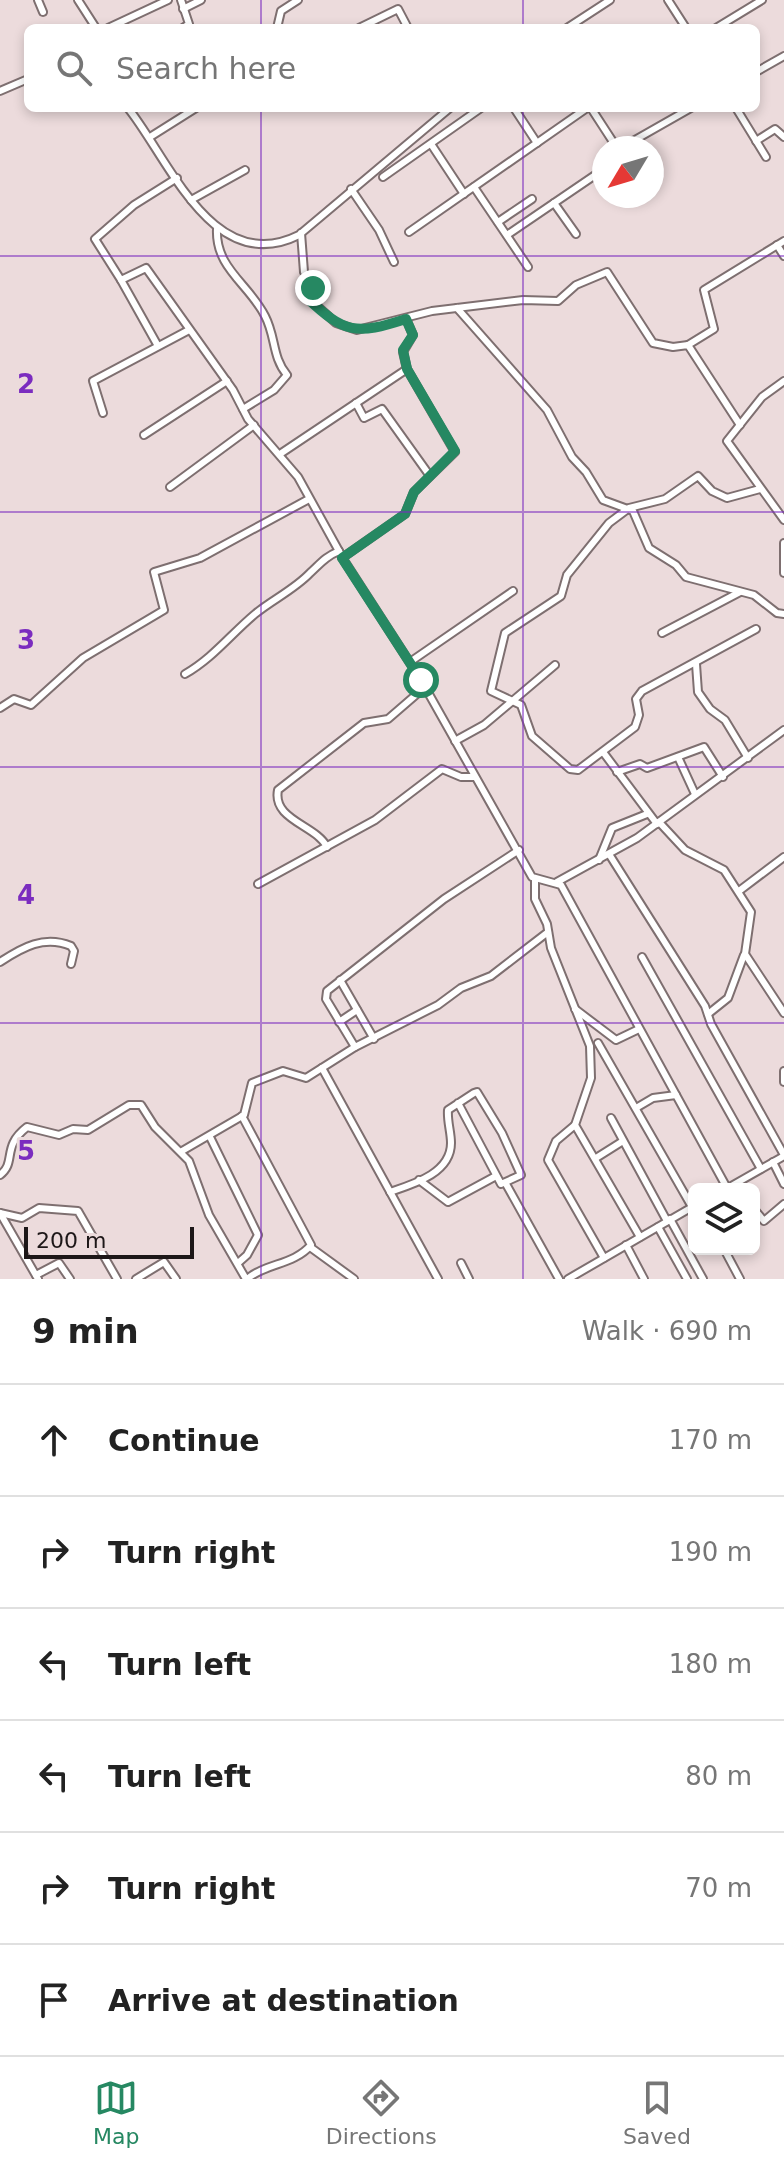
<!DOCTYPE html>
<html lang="en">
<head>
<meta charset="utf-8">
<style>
  body { margin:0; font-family:"DejaVu Sans",sans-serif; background:#f6f6f6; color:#222 }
  .controls { position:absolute; right:24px; bottom:24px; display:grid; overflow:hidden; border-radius:12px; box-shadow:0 4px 12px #0003 }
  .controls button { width:72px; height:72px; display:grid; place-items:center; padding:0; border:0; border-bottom:2px solid #e0e0e0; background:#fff; color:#222; font:40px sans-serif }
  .compass { position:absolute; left:592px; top:136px; width:72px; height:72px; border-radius:50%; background:#fff; box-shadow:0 4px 12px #0003; rotate:232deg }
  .scale { position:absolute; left:24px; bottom:20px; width:170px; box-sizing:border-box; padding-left:8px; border:4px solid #1d1718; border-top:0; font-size:22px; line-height:28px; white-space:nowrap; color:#1d1718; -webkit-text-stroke:6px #ecdbdc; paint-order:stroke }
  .stop { position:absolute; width:24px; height:24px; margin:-18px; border:6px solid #268862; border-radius:50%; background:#fff }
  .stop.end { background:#268862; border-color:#fff; box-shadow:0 2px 8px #0008 }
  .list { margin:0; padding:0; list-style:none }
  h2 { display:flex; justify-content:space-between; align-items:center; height:104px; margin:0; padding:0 32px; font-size:34px }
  h2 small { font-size:26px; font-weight:400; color:#767676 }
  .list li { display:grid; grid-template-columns:52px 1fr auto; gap:24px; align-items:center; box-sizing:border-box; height:112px; padding:0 32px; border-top:2px solid #e0e0e0 }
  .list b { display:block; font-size:30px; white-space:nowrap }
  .list em { font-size:26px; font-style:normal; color:#767676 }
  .icon { flex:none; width:44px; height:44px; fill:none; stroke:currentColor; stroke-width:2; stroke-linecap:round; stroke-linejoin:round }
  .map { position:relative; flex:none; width:784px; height:1279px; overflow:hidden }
  .search { position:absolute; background:#fff; box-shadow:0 4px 12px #0003; left:24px; right:24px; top:24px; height:88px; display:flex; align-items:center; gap:20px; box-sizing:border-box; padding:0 28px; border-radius:12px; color:#767676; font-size:30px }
  .sheet { height:776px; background:#fff }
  nav { display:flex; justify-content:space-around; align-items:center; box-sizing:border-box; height:112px; border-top:2px solid #e0e0e0; background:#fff; font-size:22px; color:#767676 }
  nav a { display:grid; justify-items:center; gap:4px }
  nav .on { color:#268862 }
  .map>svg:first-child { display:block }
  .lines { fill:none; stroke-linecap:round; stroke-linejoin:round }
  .minor-casing { stroke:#7e6f70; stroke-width:10 }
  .minor { stroke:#fff; stroke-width:6 }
  .route { stroke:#268862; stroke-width:10 }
  .grid { fill:none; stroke:#7b2cbf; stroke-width:2; stroke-opacity:0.55 }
  .grid-label { font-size:26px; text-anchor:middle; font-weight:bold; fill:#7b2cbf; stroke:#ecdbdc; stroke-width:6; stroke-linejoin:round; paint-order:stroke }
</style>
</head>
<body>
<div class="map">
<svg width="784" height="1279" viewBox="0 0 784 1279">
  <rect width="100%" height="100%" fill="#ecdbdc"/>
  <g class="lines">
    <defs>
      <g id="minor">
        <polyline points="38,0 43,12"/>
        <polyline points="78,0 96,28"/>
        <polyline points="181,0 189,24 183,28"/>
        <polyline points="668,0 686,28"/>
        <polyline points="183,9 201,0"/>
        <polyline points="108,28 168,0"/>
        <polyline points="277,28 281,11 298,0"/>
        <polyline points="359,28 398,9 408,28"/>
        <polyline points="567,28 610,0"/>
        <polyline points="716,28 762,0"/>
        <polyline points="756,72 784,56"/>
        <polyline points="0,91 28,79"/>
        <path d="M128,108C169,159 213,278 299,235L450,108"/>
        <polyline points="514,108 537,143"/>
        <polyline points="591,108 617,148"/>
        <polyline points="736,108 766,157"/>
        <polyline points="150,137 196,108"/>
        <polyline points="756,141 775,129 784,137"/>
        <polyline points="431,144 464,194"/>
        <polyline points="626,145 691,108"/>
        <polyline points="383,177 481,108"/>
        <polyline points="177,178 134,205 95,239 121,280 146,268 233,390 248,419 298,477 345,562 421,680 532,877 561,885 727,1188"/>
        <polyline points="474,187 528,267"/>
        <polyline points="351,189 379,230 394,262"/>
        <polyline points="191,200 245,170"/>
        <polyline points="554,203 576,234"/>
        <polyline points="498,222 532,199"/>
        <path d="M217,229C215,268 249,284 265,316C276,337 272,357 287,375L274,390L243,409"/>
        <polyline points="409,232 587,108"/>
        <polyline points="301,233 304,272 313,289 306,296 336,323 357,330 432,311 523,300 558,301 576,285 607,272 653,343 673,347 688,345 740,425"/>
        <polyline points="507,235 604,169"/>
        <polyline points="777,245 784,256"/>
        <polyline points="121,280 158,346"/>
        <polyline points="457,308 547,410 572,457 586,472 603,500 633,511 649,548 676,565 686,577 754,595 777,613 784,614"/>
        <polyline points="688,345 714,329 704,290 784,241"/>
        <polyline points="784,381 762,397 727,441 784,520"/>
        <polyline points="356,403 364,418 382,409 430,476"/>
        <polyline points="103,413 93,381 189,330"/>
        <polyline points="144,435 227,381"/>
        <polyline points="280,454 407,369"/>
        <polyline points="170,487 254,425"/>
        <polyline points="784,543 784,573"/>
        <polyline points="342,558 405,514 414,492 455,452 407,369 403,352 413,335 406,319"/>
        <polyline points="756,629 642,691 636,699 639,715 635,727 578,770 570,769 532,736 521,705 491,691 505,633 561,596 567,575 609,523 629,508 665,499 698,476 712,491 727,498 760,489"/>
        <polyline points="662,633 740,592"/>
        <polyline points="410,662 513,591"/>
        <polyline points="696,664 698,692 710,709 725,720 748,758"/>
        <path d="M185,674C213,658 231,634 255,614C272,600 295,589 310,573C321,563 325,557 339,551"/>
        <polyline points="0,708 14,699 31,705 83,658 164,610 154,572 200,558 309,499"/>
        <polyline points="455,741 484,725 555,665"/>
        <polyline points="603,752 657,824"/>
        <polyline points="678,757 695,794"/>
        <polyline points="617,772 640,764 647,768 704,747 723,777"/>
        <polyline points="659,822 685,850 724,870 751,912 745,954 784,1013"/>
        <path d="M327,847C316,825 272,820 278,790L364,723L388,719L425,687"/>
        <polyline points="609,854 705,1006 711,1024 784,1155"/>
        <polyline points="599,860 612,828 647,814"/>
        <polyline points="535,879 535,899 547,924 551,948 590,1046 591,1078 575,1125 640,1237"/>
        <polyline points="557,882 637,838 784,730"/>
        <polyline points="258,884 375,820 442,769 461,777 475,777"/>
        <polyline points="739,891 784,857"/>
        <polyline points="642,957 761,1169"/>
        <path d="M0,962C23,947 44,935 71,946L74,951L71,964"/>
        <polyline points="340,980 374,1039"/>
        <polyline points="575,1009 616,1040 639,1029"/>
        <polyline points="708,1014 728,998 744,955"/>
        <polyline points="339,1022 357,1010"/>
        <polyline points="598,1043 692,1207"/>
        <polyline points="355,1047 326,999 327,991 444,899 519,850"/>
        <polyline points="322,1068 438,1279"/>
        <polyline points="784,1071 784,1082"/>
        <polyline points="636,1108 653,1098 676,1095"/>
        <path d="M242,1116L311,1245C294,1265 266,1263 247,1279"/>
        <polyline points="611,1118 667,1221"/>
        <polyline points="575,1125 556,1141 548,1160 604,1258"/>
        <polyline points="210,1137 258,1235 247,1255 238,1263"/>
        <polyline points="182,1151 244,1115 252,1083 283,1071 306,1078 355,1047 438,1005 461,988 491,976 548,932"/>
        <polyline points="596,1158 623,1141"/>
        <polyline points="773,1162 784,1184"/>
        <path d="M0,1175C17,1162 1,1147 27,1127L59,1135L73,1129L88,1130L129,1105H141L155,1127L189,1161L209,1215L246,1279"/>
        <polyline points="419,1180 448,1202 496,1176"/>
        <polyline points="506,1184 559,1279"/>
        <polyline points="726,1189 784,1156"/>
        <path d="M390,1192C414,1184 451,1173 451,1143C451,1132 447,1121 448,1110L474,1093L477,1092L502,1133L521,1175L501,1184L458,1103"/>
        <polyline points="754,1209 764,1221 784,1204"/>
        <polyline points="0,1213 22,1218 39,1208 78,1211 117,1279"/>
        <polyline points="0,1213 38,1279"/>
        <polyline points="670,1219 703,1279"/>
        <polyline points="658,1227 687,1279"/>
        <polyline points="626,1245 644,1279"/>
        <polyline points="310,1247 354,1279"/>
        <polyline points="724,1249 740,1279"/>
        <polyline points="461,1263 469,1279"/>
        <polyline points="36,1275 59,1263 70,1279"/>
        <polyline points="136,1279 164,1262 176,1279"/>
        <polyline points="568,1279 694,1206"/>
      </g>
    </defs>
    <use href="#minor" class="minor-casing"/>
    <use href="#minor" class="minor"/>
  </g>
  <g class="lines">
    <path class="route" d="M313,288L306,297C345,334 356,335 406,319L413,335L403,350L407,369L455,451L414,492L405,514L342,558L421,680"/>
  </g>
  <path class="grid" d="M261,0V28M523,0V28M261,108V1279M523,108V1279M0,256H784M0,512H784M0,767H784M0,1023H784"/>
  <g class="grid-label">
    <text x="26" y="393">2</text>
    <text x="26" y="649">3</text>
    <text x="26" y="904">4</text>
    <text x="26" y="1160">5</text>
  </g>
</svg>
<div class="controls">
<button><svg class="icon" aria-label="layers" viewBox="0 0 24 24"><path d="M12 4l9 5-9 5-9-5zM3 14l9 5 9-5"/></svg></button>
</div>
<svg class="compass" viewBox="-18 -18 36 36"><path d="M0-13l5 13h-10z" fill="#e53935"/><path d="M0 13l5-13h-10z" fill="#767676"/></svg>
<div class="scale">200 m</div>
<div class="stop" style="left:421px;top:680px"></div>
<div class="stop end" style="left:313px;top:288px"></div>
<div class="search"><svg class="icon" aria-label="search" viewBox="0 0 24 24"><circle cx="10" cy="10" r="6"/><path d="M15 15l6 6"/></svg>Search here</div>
</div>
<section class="sheet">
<h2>9 min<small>Walk · 690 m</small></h2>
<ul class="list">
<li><svg class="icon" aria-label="ahead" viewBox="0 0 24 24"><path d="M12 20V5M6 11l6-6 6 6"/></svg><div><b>Continue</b></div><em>170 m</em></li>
<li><svg class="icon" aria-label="right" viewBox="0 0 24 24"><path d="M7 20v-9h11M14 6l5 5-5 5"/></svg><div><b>Turn right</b></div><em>190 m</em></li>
<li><svg class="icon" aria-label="left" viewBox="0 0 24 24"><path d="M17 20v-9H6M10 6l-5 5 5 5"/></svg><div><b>Turn left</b></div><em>180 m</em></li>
<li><svg class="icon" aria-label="left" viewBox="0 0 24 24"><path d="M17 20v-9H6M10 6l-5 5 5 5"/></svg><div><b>Turn left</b></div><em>80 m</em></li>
<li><svg class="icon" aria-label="right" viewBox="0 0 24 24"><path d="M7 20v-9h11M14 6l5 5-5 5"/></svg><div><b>Turn right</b></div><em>70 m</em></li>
<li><svg class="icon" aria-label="arrive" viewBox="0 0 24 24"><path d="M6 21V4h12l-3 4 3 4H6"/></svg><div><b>Arrive at destination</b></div></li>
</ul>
</section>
<nav>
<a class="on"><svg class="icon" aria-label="map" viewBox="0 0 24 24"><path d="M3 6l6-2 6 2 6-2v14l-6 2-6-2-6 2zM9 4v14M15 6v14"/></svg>Map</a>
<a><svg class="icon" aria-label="directions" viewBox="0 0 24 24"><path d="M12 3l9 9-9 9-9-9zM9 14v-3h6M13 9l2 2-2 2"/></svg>Directions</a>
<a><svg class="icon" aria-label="saved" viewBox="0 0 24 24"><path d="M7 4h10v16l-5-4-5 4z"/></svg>Saved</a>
</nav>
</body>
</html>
